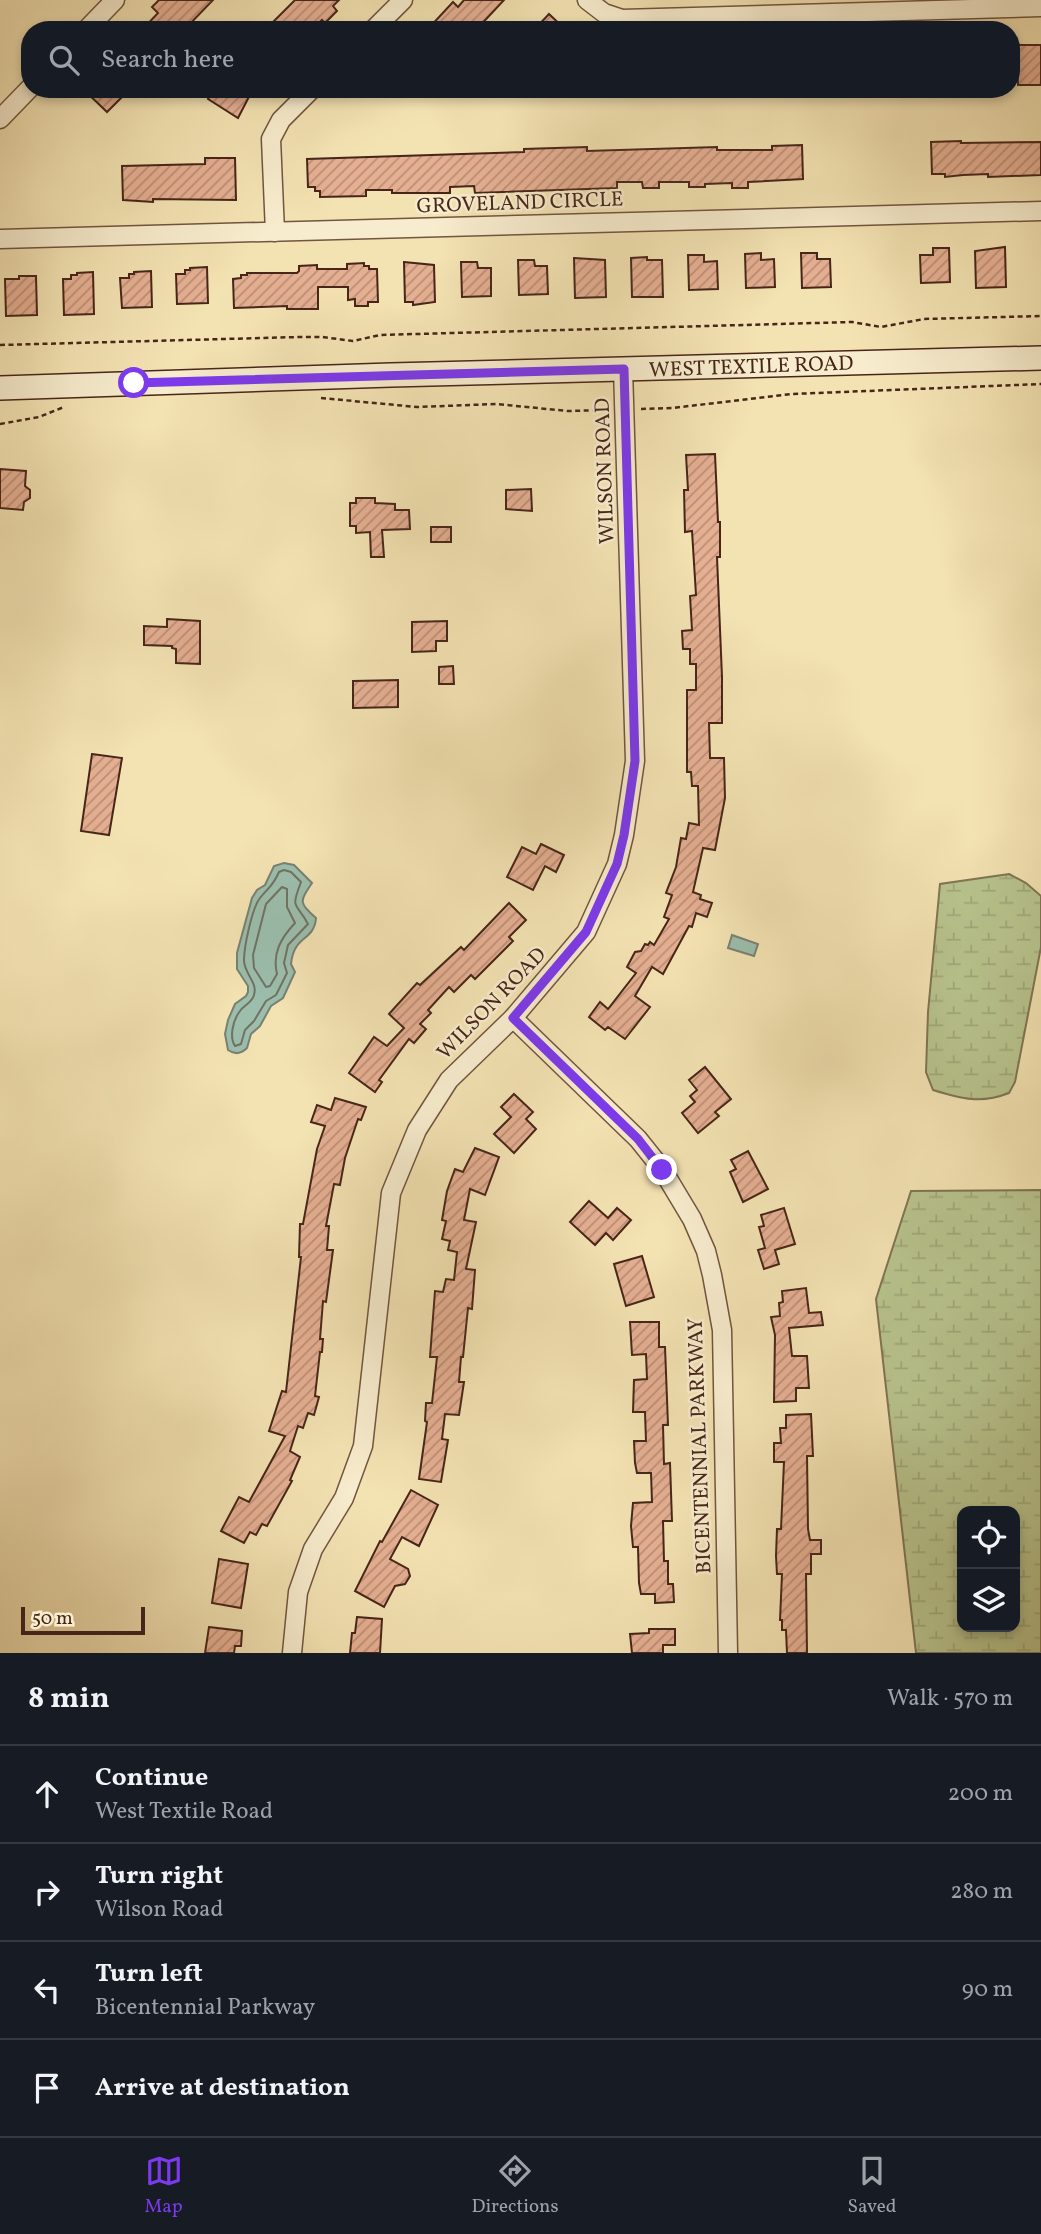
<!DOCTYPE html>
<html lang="en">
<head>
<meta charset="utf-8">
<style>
  body { margin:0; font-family:Vollkorn,serif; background:#242831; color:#f1f3f6 }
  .controls { position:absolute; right:21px; bottom:21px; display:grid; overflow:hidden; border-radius:14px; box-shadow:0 4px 10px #0003 }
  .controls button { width:63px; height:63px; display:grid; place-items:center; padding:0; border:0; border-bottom:2px solid #363941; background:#171b24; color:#f1f3f6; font:35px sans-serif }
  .scale { position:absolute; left:21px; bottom:18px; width:124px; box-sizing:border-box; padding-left:7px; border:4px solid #472619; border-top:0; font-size:19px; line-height:24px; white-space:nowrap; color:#472619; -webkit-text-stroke:5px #f7eccd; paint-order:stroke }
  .stop { position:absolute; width:21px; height:21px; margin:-16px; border:5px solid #7c3aed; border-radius:50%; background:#fff }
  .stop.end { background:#7c3aed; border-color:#fff; box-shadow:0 2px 7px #0008 }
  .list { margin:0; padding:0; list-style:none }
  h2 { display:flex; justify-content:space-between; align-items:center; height:91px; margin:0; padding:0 28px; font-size:30px }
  h2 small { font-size:23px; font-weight:400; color:#9ea1a6 }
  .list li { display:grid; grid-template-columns:46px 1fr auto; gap:21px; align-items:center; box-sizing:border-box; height:98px; padding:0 28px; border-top:2px solid #363941 }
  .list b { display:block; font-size:26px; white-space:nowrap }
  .list p { margin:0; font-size:23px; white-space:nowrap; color:#9ea1a6 }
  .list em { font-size:23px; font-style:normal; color:#9ea1a6 }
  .icon { flex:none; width:38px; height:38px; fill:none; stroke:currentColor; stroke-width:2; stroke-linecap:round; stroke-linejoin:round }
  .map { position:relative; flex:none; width:1041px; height:1653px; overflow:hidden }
  .search { position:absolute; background:#171b24; box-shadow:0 4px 10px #0003; left:21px; right:21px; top:21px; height:77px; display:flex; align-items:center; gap:18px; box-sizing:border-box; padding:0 24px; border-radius:28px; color:#9ea1a6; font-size:26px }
  .sheet { height:483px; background:#171b24 }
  nav { display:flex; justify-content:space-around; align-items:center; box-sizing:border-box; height:98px; border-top:2px solid #363941; background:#171b24; font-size:19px; color:#9ea1a6 }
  nav a { display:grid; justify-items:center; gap:4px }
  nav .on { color:#7c3aed }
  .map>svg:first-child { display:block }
  .wetland { fill:url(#wetland-marsh); stroke:#807554; stroke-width:2; fill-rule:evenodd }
  .water { fill:#9bbead; stroke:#798172; stroke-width:2 }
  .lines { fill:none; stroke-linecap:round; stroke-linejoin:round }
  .shore { stroke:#717263; stroke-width:2 }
  .building { fill:url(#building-hatch); stroke:#472619; stroke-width:2 }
  .street-casing { stroke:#72553f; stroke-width:21 }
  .secondary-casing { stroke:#472619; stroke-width:26 }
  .path { stroke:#472619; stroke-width:2.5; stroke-dasharray:5 3.5; stroke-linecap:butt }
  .street { stroke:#f7eccd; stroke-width:18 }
  .secondary { stroke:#f7eccd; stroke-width:23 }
  .route { stroke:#7c3aed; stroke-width:9 }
  .labels { text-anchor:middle; stroke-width:5; stroke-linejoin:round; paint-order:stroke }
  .street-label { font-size:21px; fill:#472619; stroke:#f7eccd }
</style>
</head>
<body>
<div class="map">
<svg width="1041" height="1653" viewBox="0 0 1041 1653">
  <defs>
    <pattern id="wetland-marsh" width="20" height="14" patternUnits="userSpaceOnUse" patternTransform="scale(1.75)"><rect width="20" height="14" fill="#b8c48e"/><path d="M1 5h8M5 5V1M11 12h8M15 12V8" fill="none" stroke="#a0a87a"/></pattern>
    <pattern id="building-hatch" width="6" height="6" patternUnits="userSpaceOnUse" patternTransform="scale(1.75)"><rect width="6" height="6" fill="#e5af92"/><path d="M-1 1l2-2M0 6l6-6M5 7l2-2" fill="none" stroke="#bb8e76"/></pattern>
  </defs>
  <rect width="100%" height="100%" fill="#f3e2b2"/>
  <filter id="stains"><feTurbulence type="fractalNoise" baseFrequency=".00286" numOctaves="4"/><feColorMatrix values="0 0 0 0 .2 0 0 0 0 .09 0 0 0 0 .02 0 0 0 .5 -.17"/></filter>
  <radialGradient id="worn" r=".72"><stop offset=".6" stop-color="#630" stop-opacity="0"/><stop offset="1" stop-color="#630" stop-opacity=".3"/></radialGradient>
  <g class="wetland">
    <path d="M1009,874L1026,883L1041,896V947L1015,1082L1009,1093C981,1104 962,1099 933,1090L926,1072L928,1012L940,884Z"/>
    <path d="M1041,1190V1653H916L876,1299L911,1191ZM962,1511H1015V1627H962Z"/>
  </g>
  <g class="water">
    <path d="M284,863L294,865L312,883C300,901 298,903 316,918C314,942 294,934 291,964L295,972L283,998L271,1006L260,1026L251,1034L247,1048C241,1054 235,1055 228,1050L225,1034L228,1020L235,1004L246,996L248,992V986L237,969V953L252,898L257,890L265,885L274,866Z"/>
    <polygon points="732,935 758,944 754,956 728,948"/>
  </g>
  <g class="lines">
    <g class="shore">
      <path d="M284,870L291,872L301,882C290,911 296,901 308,924L288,945L284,963L287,973L276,995L266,1001L254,1021L245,1030L241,1044L235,1046C229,1037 233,1020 240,1011C244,1005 252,1003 254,995C258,982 244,974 244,960C244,947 252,908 260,898C269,887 273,886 279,872Z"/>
      <path d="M282,887L287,889V907L295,923C281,938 272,953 277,974L270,986L266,987L254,968L253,955L266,904Z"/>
    </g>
  </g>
  <g class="building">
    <polygon points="159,0 213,0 184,30 142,30 158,13 152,7"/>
    <polygon points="295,0 339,0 333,6 337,11 325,23 322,20 311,30 265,30"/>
    <polygon points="464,0 504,0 476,30 427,30 453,2 458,7"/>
    <polygon points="549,14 566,30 534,30"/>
    <polygon points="1017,45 1041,45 1041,85 1018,85"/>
    <polygon points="83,89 130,89 107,112"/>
    <polygon points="214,89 253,89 238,118 208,99"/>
    <polygon points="961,141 961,143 1041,142 1041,175 988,177 988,174 963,175 945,177 945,174 932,174 931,142"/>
    <polygon points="802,145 803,179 748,182 748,188 732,188 732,183 705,184 705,187 689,187 689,182 659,182 659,188 643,188 642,182 617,182 617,188 475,193 474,186 450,187 450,193 392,193 392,190 366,190 366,196 320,197 320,191 315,191 315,187 308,187 307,159 524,152 524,149 587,147 587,151 717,147 717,150 772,150 772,146"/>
    <polygon points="205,158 235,158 236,200 153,199 153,202 123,200 122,166 205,164"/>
    <polygon points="1005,247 1006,287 976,288 975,251"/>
    <polygon points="933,248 949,248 950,282 921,283 920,255 933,255"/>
    <polygon points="761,253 761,260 774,259 775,287 746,288 745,254"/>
    <polygon points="801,253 817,253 817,259 830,259 831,287 802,288"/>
    <polygon points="688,255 704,255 704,262 717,261 718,289 689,290"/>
    <polygon points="647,257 647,260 662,260 663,297 632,297 631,258"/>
    <polygon points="574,258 605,260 606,297 575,298"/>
    <polygon points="518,260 534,260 535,266 547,266 548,294 519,295"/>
    <polygon points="404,262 434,265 435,302 413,305 413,302 405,302"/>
    <polygon points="461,262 477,262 478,268 491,268 491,296 462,297"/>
    <polygon points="364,263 364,266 369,266 369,269 377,269 378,302 368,302 368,306 355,306 355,299 348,300 348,287 318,287 318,309 287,309 287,306 234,308 233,279 241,278 241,275 247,275 247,273 297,273 299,271 299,266 317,265 317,269 347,269 347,264"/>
    <polygon points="207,267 208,303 177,304 176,274 185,274 185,270 190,270 190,268"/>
    <polygon points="151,271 152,307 122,308 120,278 129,278 129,274 134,274 134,272"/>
    <polygon points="93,272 94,314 64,315 63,279 71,279 71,275 77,275 77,273"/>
    <polygon points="19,276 36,276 37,315 6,316 5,279 19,279"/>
    <polygon points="715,454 718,522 720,522 720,557 717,557 722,677 722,723 709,723 710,758 724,758 725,798 715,850 703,848 693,892 701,895 700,899 712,903 707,917 696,913 692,927 689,926 663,974 652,967 635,996 650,1007 625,1039 608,1027 605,1030 589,1017 600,1002 608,1009 636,973 627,967 635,952 641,951 645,944 648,945 650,942 654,945 669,919 664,917 672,895 666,893 676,867 681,838 686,839 689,823 699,825 698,786 692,786 691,772 687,772 687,690 696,690 696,664 690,664 690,649 683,649 682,631 692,630 690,596 696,595 692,531 685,532 684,490 688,490 686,455"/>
    <polygon points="0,469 26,471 25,486 30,490 30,498 24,502 23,510 0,508"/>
    <polygon points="531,489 532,511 506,509 506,490"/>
    <polygon points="356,498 375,498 375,503 395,504 395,510 409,510 410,529 382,530 384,557 371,557 370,532 356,533 356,526 350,526 350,503 356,503"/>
    <rect x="431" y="527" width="20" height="15"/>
    <polygon points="167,619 200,621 200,664 176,663 176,649 172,648 172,646 144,645 144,626 167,627"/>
    <polygon points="447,621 447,641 436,641 436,651 412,652 412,622"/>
    <polygon points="453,666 454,684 439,684 439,667"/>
    <polygon points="398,680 398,707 353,708 353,681"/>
    <polygon points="92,754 122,758 109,835 81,831"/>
    <polygon points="541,844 564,855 556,872 545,866 533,890 507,877 522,847 536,854"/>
    <polygon points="509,903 526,920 509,937 513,941 475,979 471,975 454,992 449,987 428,1010 431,1013 420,1024 426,1029 414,1043 409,1039 379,1080 382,1082 375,1092 349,1073 374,1037 387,1046 404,1028 389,1014 417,983 420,985 461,947 464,950"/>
    <polygon points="705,1067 731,1099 715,1112 719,1116 698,1133 682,1113 695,1102 690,1096 697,1090 689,1080"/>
    <polygon points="514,1094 533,1112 526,1119 536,1129 514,1153 494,1134 511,1117 501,1107"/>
    <polygon points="335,1098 366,1107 361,1120 358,1119 345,1158 340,1185 334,1184 326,1226 329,1226 327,1250 333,1250 326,1302 323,1301 320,1339 323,1339 322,1352 320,1352 315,1396 319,1397 314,1415 308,1413 303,1428 298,1426 290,1451 300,1457 290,1480 292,1481 267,1526 262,1524 256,1535 250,1532 244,1543 221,1531 239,1497 249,1502 285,1436 269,1431 282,1391 286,1392 301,1257 299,1257 300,1224 303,1224 317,1149 325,1126 311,1122 317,1105 331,1110"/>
    <polygon points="475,1148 499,1157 485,1195 470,1189 464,1220 476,1222 466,1269 475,1270 472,1309 468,1308 463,1357 461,1357 459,1382 464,1382 459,1415 445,1414 442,1439 448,1440 441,1482 419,1479 427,1422 425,1421 426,1403 432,1403 437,1357 430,1357 435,1291 443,1292 446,1279 454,1280 457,1252 448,1250 450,1241 442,1239 446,1221 442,1220 447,1191 455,1169 463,1172"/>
    <polygon points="748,1151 768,1189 743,1202 730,1172 736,1169 731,1160"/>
    <polygon points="589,1201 608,1218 617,1208 631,1220 613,1240 606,1233 595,1245 570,1222"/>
    <polygon points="784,1208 795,1244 775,1250 779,1264 764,1269 758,1250 765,1248 759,1227 764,1226 761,1215"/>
    <polygon points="642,1256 654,1297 626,1306 614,1264"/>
    <polygon points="806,1288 809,1313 821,1312 823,1325 789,1328 792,1356 807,1356 809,1388 796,1388 796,1401 774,1402 775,1335 771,1317 780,1316 779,1303 783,1302 782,1291"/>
    <polygon points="630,1322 659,1322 659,1347 665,1347 668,1425 663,1425 664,1464 670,1463 672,1521 663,1521 664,1561 668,1561 668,1584 673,1584 674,1602 655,1603 655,1594 641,1594 639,1583 638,1547 633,1547 631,1526 633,1503 652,1502 651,1473 637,1473 635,1463 634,1441 646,1441 645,1412 633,1412 634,1380 647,1379 646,1354 632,1355"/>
    <polygon points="811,1414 813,1456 807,1456 808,1529 810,1540 821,1540 821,1554 811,1554 811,1574 806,1574 807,1653 787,1653 786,1630 782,1630 782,1620 780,1620 782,1574 777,1574 776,1556 777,1529 781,1529 784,1462 774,1462 774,1443 781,1443 780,1428 786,1428 786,1415"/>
    <polygon points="411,1490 438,1505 419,1546 402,1537 390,1559 408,1569 410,1576 405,1584 395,1586 384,1607 355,1591 380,1541 382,1542"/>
    <polygon points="219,1559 248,1564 241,1608 212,1603"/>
    <polygon points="357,1617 382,1619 380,1653 350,1653 352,1633 355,1633"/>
    <polygon points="209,1627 242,1631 241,1646 235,1646 234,1653 205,1653"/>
    <polygon points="649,1629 675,1629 675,1645 663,1645 663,1653 632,1653 630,1634 649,1633"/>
  </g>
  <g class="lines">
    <defs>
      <g id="street">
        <polyline points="587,0 604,13 622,19 1041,7"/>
        <polyline points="86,30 115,0"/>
        <polyline points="373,30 403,0"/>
        <polyline points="0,119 30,88"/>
        <polyline points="275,232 271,139 281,120 312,89"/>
        <polyline points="0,239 1041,211"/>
        <polyline points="513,1018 638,1139 662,1169 692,1219 706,1251 712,1275 722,1330 728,1653"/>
        <polyline points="292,1653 298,1592 313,1549 344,1498 363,1446 391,1193 417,1130 449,1080 513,1018 586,932 617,864 624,835 635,761 623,369"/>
      </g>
      <polyline id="secondary" points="0,388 391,375 1041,358"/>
    </defs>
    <use href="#street" class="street-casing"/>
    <use href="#secondary" class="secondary-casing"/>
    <g class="path">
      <polyline points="0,345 299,337 322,337 353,341 380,335 852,322 881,327 924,319 1041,316"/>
      <polyline points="321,398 417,407 496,404 568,411 607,410"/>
      <polyline points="641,409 672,408 792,394 1041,384"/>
      <polyline points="0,424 39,417 64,407"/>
    </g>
    <use href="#street" class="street"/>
    <use href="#secondary" class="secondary"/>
  </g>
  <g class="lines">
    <polyline class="route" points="134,383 624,369 635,761 624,835 617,864 586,932 513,1018 638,1139 662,1170"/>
  </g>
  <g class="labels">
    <g class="street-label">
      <text transform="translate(520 202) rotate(-2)" y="7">GROVELAND CIRCLE</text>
      <text transform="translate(751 366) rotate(-2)" y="7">WEST TEXTILE ROAD</text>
      <text transform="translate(604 471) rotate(-92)" y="7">WILSON ROAD</text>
      <text transform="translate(491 1003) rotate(-46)" y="7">WILSON ROAD</text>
      <text transform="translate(699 1446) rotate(-92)" y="7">BICENTENNIAL PARKWAY</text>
    </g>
  </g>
  <rect width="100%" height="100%" filter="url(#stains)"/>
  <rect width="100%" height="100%" fill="url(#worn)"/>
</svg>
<div class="controls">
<button><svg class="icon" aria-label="locate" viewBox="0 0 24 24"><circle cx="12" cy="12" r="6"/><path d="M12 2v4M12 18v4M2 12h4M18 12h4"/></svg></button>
<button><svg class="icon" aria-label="layers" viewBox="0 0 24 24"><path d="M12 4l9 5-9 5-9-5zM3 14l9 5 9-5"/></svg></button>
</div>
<div class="scale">50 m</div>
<div class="stop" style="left:134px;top:383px"></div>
<div class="stop end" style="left:662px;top:1170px"></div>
<div class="search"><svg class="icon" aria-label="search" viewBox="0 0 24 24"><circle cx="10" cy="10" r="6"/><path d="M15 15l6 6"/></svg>Search here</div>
</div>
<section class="sheet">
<h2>8 min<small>Walk · 570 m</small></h2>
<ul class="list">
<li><svg class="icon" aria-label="ahead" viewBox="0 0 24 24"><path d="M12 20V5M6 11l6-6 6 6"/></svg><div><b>Continue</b><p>West Textile Road</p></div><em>200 m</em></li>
<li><svg class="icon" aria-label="right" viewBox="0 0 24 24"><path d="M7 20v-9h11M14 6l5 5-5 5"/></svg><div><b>Turn right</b><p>Wilson Road</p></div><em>280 m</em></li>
<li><svg class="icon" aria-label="left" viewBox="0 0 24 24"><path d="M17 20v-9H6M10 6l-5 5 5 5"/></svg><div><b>Turn left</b><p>Bicentennial Parkway</p></div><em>90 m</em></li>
<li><svg class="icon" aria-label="arrive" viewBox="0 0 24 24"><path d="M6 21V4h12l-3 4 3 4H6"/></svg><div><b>Arrive at destination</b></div></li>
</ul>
</section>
<nav>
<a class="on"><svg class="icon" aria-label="map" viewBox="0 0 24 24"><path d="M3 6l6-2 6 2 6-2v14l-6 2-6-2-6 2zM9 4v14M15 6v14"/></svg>Map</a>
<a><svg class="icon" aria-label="directions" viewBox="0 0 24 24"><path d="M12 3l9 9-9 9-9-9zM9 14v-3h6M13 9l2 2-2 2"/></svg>Directions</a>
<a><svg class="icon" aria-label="saved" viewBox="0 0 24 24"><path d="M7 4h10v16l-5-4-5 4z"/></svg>Saved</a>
</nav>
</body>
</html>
